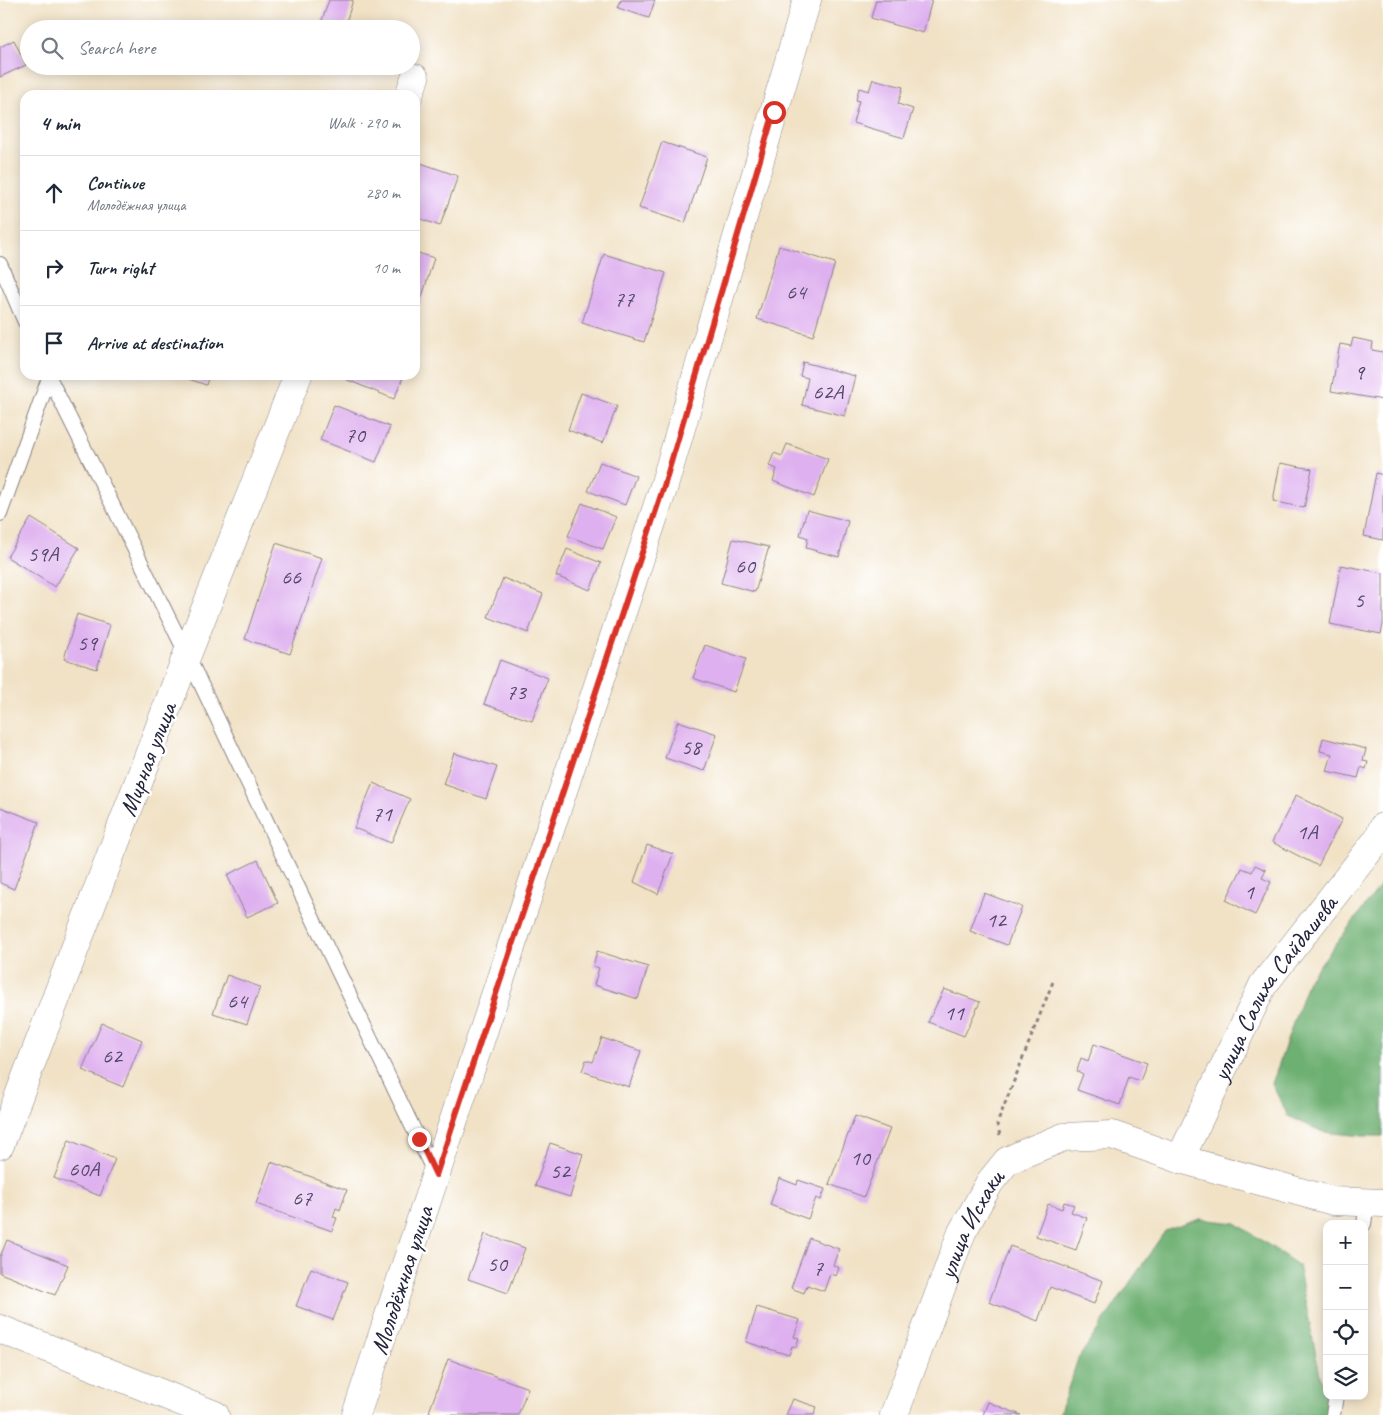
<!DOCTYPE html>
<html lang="en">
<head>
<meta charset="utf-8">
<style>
  body { margin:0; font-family:Caveat,sans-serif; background:#f2f2f3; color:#1f2937 }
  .controls { position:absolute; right:15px; bottom:15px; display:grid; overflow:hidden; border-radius:10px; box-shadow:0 2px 12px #0003 }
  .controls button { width:45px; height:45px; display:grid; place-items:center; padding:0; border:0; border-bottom:1px solid #e0e1e3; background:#fff; color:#1f2937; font:25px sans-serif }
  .stop { position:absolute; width:15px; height:15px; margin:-11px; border:4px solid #d93025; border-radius:50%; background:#fff }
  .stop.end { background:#d93025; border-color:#fff; box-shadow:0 1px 5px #0008 }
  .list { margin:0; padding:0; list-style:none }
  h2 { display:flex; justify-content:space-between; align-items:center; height:65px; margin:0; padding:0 20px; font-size:21px }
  h2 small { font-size:16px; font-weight:400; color:#747a83 }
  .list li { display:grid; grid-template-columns:32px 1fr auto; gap:15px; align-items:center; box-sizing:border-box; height:75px; padding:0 20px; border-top:1px solid #e0e1e3 }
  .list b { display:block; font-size:19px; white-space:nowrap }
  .list p { margin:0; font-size:16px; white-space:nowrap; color:#747a83 }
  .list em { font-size:16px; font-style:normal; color:#747a83 }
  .icon { flex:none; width:28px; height:28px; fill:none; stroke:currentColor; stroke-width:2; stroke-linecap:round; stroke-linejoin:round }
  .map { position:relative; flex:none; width:1383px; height:1415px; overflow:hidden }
  .search { position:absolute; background:#fff; box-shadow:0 2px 12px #0003; left:20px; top:20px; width:400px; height:55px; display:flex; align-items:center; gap:12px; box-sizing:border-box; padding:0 18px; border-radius:28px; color:#747a83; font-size:19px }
  .panel { position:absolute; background:#fff; box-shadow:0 2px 12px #0003; left:20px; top:90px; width:400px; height:290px; border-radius:15px }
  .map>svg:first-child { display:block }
  .forest { fill:#6eb072; stroke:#486956 }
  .building { fill:#deb0ef }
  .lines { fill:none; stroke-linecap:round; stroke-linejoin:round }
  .lane-casing { stroke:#8a8280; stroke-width:16 }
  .street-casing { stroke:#8a8280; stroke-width:29 }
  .path { stroke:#8a8280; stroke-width:3; stroke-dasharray:4 4; stroke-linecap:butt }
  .lane { stroke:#fff; stroke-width:14 }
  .street { stroke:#fff; stroke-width:28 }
  .route { stroke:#d93025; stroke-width:6 }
  .labels { text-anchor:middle; stroke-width:5; stroke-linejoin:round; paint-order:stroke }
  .number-label { font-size:22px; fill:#514668 }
  .street-label { font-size:25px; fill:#22223b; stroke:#fff }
</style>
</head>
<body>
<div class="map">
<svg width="1383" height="1415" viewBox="0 0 1383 1415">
  <rect width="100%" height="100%" fill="#fff"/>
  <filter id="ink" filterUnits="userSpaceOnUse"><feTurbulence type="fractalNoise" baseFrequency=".02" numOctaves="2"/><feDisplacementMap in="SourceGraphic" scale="10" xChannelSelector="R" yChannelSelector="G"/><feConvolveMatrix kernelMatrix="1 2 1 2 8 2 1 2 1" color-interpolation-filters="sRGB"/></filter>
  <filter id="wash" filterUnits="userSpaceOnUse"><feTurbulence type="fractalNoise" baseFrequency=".0096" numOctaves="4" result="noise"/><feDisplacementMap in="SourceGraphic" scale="20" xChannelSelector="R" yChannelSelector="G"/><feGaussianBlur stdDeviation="1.12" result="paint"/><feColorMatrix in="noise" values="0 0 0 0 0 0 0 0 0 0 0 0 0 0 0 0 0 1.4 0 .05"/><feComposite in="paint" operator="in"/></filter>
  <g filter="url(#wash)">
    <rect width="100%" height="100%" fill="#f1e2c6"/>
    <g class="forest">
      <polygon points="1383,883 1383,1136 1363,1136 1323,1132 1288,1116 1272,1084 1308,980"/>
      <polygon points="1200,1219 1236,1223 1298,1265 1328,1415 1059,1415 1078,1359 1165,1231"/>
    </g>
    <g id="blocks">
      <g class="building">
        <polygon points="329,0 353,0 344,29 319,29"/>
        <polygon points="621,0 655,0 649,18 618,8"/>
        <polygon points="876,0 932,0 923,33 871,18"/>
        <polygon points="14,40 26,65 0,77 0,47"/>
        <polygon points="873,79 903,87 898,104 913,109 904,138 853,123 859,101 856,100 859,88 869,91"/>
        <polygon points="662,142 707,157 685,223 639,208"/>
        <polygon points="418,162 458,176 440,226 415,217 415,171"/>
        <polygon points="779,246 835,263 813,336 757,319"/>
        <polygon points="415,252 434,258 417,313 415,313"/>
        <polygon points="604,254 666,273 644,342 582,323"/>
        <polygon points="1353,338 1373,342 1372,350 1383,352 1383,400 1331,391 1340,344 1351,346"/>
        <polygon points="803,362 855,376 845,416 802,405 808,378 800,376"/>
        <polygon points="177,375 209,375 206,385"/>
        <polygon points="346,375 404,375 394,399 345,379"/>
        <polygon points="581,393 617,406 603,443 568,430"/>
        <polygon points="334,405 390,427 376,462 320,440"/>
        <polygon points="787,444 828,459 814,497 773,481 777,469 769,466 774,453 782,456"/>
        <polygon points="600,462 636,476 625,505 588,491"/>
        <polygon points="1280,463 1312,469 1304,508 1273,501"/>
        <polygon points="1376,473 1383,475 1383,540 1364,536"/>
        <polygon points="582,503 616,517 603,549 568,536"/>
        <polygon points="807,510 848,521 839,557 806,548 808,538 800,535"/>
        <polygon points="31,518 79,548 55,587 7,557"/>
        <polygon points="733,539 769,547 755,592 721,583"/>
        <polygon points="276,543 322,558 290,654 245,639"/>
        <polygon points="567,549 601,563 590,590 556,576"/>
        <polygon points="1341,565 1383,573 1383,625 1381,634 1330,624"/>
        <polygon points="503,578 543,594 528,633 488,617"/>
        <polygon points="77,614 110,625 97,669 64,659"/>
        <polygon points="705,645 746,659 734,692 693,678"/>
        <polygon points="500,660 548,678 532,721 484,704"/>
        <polygon points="678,721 717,734 704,771 665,758"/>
        <polygon points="1323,738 1366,749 1363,761 1368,762 1366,769 1361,767 1358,778 1327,771 1332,754 1320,751"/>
        <polygon points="454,753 497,767 486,799 443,784"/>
        <polygon points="373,783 410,799 391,843 354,828"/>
        <polygon points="1296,795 1342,819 1318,866 1272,842"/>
        <polygon points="0,807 39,822 14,889 0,883"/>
        <polygon points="647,845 673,854 658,894 634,882"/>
        <polygon points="258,860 278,903 247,917 227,875"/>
        <polygon points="1255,865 1266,870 1262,878 1271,882 1255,915 1226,900 1242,868 1252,872"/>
        <polygon points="984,893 1022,907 1007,945 970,931"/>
        <polygon points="597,951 648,967 638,999 594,985 599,968 593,966"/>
        <polygon points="227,975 260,987 247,1024 213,1013"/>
        <polygon points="944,989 980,1002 964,1036 928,1022"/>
        <polygon points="102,1023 142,1040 123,1087 82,1070"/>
        <polygon points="602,1038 641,1051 629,1087 582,1071 586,1060 593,1062"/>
        <polygon points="1094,1044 1147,1063 1140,1081 1129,1077 1120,1105 1077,1090 1083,1074 1077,1071 1081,1058 1088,1061"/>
        <polygon points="855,1116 890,1129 864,1197 829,1184"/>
        <polygon points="69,1140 115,1159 100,1196 54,1178"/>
        <polygon points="550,1143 583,1154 570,1197 535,1186"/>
        <polygon points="271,1162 347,1190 340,1210 336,1208 333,1217 337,1218 332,1231 256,1204"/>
        <polygon points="779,1178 797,1185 798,1180 825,1189 821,1200 816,1198 808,1219 770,1205"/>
        <polygon points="1064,1202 1074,1205 1071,1212 1087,1218 1076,1250 1036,1236 1048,1204 1062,1209"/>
        <polygon points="485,1234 525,1248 508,1293 468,1279"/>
        <polygon points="809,1238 839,1249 833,1265 839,1268 836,1276 830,1274 824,1291 807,1285 804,1293 791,1288"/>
        <polygon points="7,1240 68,1265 55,1295 0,1273 0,1257"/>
        <polygon points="1010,1246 1103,1281 1094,1304 1050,1287 1038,1321 989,1302"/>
        <polygon points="311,1268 348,1282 333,1320 296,1306"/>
        <polygon points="757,1307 800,1320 794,1337 799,1338 796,1347 792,1346 789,1355 746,1342"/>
        <polygon points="448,1359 528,1388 518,1415 438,1415 429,1412"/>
        <polygon points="793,1399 817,1407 814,1415 786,1415"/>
        <polygon points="988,1402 1021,1415 983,1415"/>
      </g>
    </g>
  </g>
  <g filter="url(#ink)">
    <use href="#blocks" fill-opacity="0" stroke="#8a8280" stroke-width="1"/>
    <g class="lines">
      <defs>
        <g id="lane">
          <polyline points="0,264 25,322"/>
          <polyline points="48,375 187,655 435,1174"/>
          <polyline points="0,514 49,378"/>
          <polyline points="1364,1224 1367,1203"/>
          <polyline points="1333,1415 1336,1396"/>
        </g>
        <g id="street">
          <polyline points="409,95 415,78"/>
          <polyline points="0,1145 187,655 298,375"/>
          <path id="s1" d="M1180,1159L1263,985L1378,839L1383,827"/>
          <polyline points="0,1329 215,1415"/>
          <polyline points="356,1415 664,486 807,0"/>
          <path id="s2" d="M894,1415L962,1232L990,1182L1007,1161L1027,1152L1064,1137L1112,1135L1180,1159L1333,1201L1383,1203"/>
        </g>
      </defs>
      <use href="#lane" class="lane-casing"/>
      <use href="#street" class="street-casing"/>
      <polyline class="path" points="1000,1135 997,1124 1054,979"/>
      <use href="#lane" class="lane"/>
      <use href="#street" class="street"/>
    </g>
  </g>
  <g class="lines" filter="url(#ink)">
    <polyline class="route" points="419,1139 436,1175 664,486 774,112"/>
  </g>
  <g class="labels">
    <g class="number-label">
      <text x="796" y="299">64</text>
      <text x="624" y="306">77</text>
      <text x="1359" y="379">9</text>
      <text x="828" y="399">62А</text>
      <text x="355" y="442">70</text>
      <text x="43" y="561">59А</text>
      <text x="745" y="573">60</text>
      <text x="291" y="584">66</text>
      <text x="1359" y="607">5</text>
      <text x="87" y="650">59</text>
      <text x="516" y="699">73</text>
      <text x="691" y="754">58</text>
      <text x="382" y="821">71</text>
      <text x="1307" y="839">1А</text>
      <text x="1249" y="899">1</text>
      <text x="996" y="927">12</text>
      <text x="237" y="1008">64</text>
      <text x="954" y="1020">11</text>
      <text x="112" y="1063">62</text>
      <text x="860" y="1165">10</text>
      <text x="84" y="1176">60А</text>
      <text x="560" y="1178">52</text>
      <text x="302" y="1205">67</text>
      <text x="497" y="1271">50</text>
      <text x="818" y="1275">7</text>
    </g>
    <g class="street-label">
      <text transform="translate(147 759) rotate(-69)" y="9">Мирная улица</text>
      <text dy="9" stroke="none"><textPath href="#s1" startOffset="196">улица Салиха Сайдашева</textPath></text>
      <text dy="9" stroke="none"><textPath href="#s2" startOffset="206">улица Исхаки</textPath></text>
      <text transform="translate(401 1280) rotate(-72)" y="9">Молодёжная улица</text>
    </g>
  </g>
</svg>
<div class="controls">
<button>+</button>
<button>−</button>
<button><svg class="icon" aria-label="locate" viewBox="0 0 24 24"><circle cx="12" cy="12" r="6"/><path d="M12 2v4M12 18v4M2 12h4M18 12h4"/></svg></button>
<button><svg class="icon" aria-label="layers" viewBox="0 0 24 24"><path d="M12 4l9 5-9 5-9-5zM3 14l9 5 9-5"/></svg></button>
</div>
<div class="stop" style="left:774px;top:112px"></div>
<div class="stop end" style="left:419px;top:1139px"></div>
<div class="search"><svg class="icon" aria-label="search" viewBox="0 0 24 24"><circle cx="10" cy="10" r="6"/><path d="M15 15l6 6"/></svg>Search here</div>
<section class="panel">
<h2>4 min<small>Walk · 290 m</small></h2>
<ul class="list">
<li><svg class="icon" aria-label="ahead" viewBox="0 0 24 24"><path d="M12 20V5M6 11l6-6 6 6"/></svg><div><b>Continue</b><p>Молодёжная улица</p></div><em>280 m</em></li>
<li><svg class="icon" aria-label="right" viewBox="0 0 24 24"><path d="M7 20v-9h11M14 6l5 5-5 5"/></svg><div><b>Turn right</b></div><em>10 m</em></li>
<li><svg class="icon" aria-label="arrive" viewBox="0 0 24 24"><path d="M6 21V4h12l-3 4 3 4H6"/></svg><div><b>Arrive at destination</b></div></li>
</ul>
</section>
</div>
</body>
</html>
